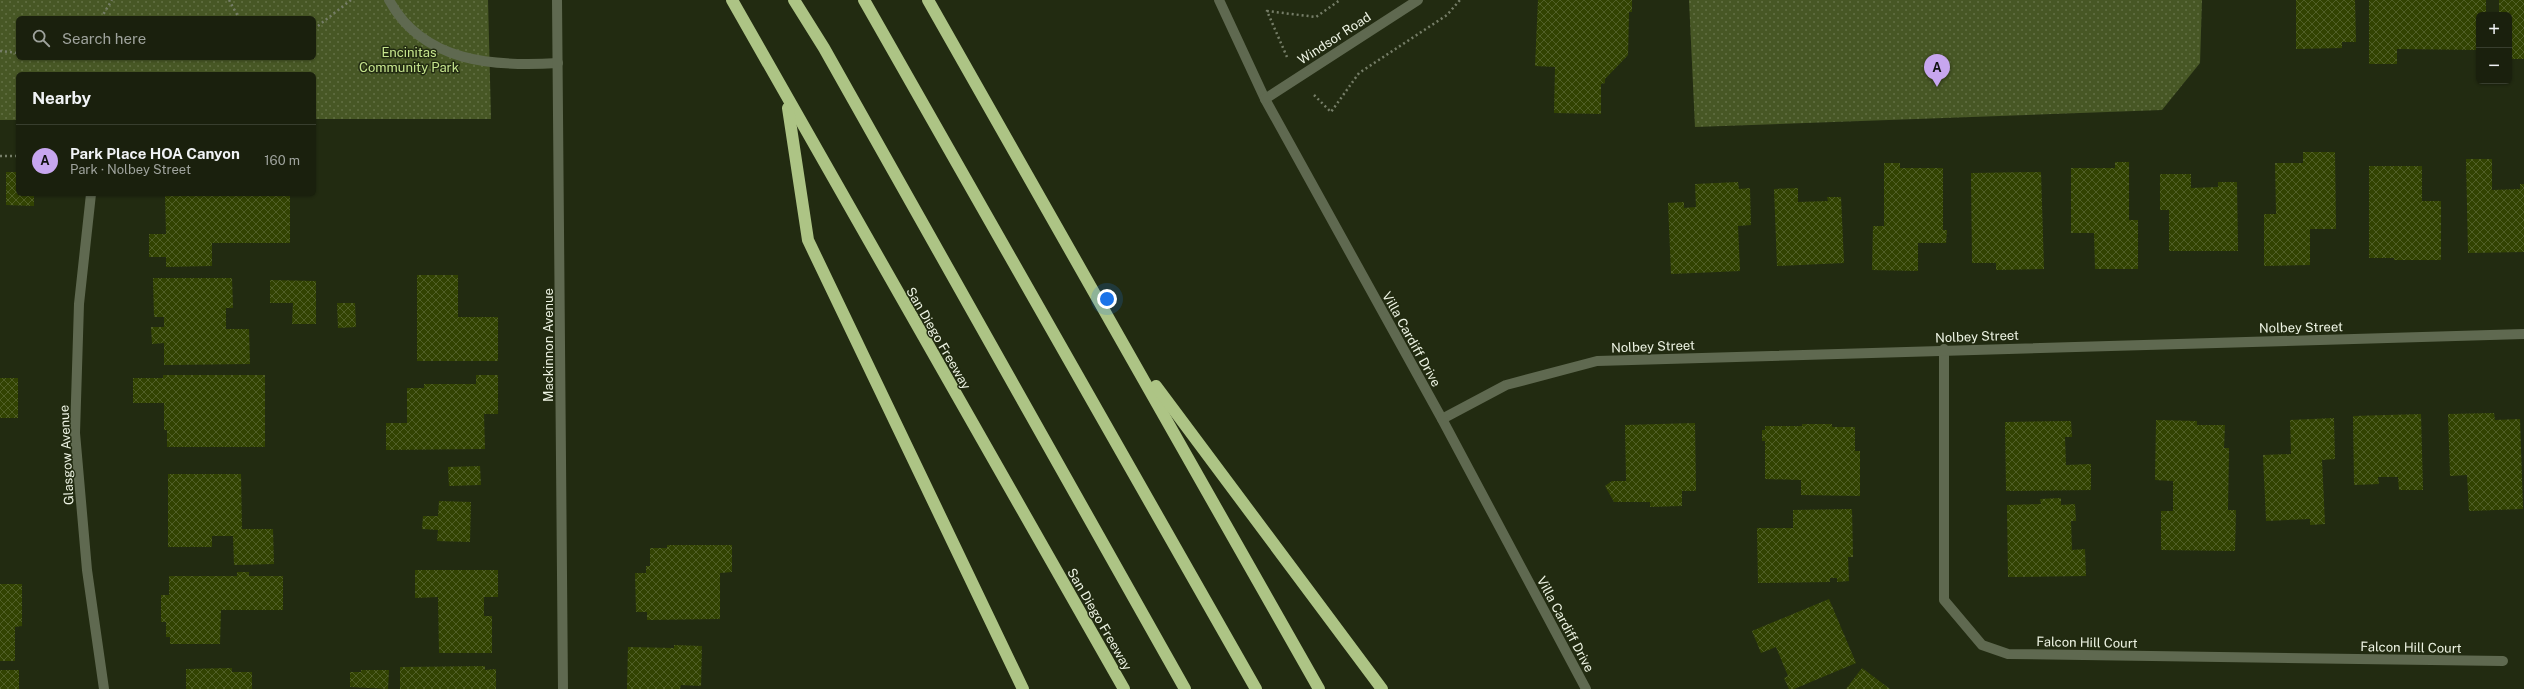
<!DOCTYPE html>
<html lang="en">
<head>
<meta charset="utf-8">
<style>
  body { margin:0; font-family:"Public Sans",sans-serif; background:#272d1b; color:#f1f3f6 }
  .controls { position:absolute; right:12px; top:12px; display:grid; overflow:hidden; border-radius:6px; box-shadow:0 1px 3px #0004 }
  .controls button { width:36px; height:36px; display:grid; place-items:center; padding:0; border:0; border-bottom:1px solid #383e2e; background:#1a200d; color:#f1f3f6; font:20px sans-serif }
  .you { position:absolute; left:1107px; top:299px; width:14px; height:14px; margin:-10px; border:3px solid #fff; border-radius:50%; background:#1a73e8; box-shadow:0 0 0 6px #1a73e833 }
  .badge { display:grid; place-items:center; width:26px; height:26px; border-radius:50%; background:#c7a6ef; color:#111; font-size:13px; font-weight:700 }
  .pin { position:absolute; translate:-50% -33px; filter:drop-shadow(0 1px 2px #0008) }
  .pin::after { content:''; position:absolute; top:21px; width:14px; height:12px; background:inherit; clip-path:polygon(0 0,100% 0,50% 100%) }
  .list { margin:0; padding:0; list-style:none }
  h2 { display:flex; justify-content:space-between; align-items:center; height:52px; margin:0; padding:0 16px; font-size:17px }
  h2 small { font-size:13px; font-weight:400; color:#9fa39d }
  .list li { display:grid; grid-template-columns:26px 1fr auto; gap:12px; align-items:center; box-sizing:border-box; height:72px; padding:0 16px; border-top:1px solid #383e2e }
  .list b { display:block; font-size:15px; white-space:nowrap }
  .list p { margin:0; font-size:13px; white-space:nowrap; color:#9fa39d }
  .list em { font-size:13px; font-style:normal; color:#9fa39d }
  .icon { flex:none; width:22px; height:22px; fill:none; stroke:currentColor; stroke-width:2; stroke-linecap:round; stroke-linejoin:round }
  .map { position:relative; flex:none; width:2524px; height:689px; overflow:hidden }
  .search { position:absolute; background:#1a200d; box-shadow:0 1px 3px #0004; left:16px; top:16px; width:300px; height:44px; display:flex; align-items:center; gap:10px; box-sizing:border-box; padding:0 14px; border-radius:6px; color:#9fa39d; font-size:15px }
  .panel { position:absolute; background:#1a200d; box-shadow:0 1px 3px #0004; left:16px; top:72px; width:300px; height:124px; border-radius:6px }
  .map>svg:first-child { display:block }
  .park { fill:url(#park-dots); fill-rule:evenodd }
  .building { fill:url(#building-cross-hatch) }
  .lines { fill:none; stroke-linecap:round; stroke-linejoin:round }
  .path { stroke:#767e68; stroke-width:2.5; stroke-dasharray:2 3; stroke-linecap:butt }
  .service { stroke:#5f6950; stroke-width:10 }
  .minor { stroke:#5f6950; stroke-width:10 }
  .tertiary { stroke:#5f6950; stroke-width:10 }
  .motorway { stroke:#adc485; stroke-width:12 }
  .labels { text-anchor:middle; stroke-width:3; stroke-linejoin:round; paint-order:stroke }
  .street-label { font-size:13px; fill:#edf3e3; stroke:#222b11 }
  .park-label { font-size:13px; fill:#c6e58e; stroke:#222b11 }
</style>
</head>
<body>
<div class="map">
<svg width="2524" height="689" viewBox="0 0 2524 689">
  <defs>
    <pattern id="park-dots" width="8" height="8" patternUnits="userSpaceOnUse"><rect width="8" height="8" fill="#475725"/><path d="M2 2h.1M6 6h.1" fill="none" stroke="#627044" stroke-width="1.8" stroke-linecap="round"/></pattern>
    <pattern id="building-cross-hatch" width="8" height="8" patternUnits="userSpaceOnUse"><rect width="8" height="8" fill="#324302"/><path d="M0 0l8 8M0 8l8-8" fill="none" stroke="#505f27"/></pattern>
  </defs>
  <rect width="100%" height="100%" fill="#222b11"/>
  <g class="park">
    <path d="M0,0H488L491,119H314V74H18V120H0ZM18,18H314V58H18Z"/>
    <polygon points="1689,0 2202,0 2200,63 2162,110 1695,127"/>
  </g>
  <g class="building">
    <polygon points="1538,0 1632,0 1632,12 1629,12 1628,55 1605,79 1605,83 1601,84 1601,114 1554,113 1555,67 1535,66"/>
    <polygon points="2296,0 2355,0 2356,42 2342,42 2342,48 2296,49"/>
    <polygon points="2369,0 2486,0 2486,15 2479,15 2479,50 2397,49 2397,64 2369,64"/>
    <polygon points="2499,0 2524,0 2524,59 2509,59 2509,15 2499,15"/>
    <polygon points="2303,152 2335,152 2336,229 2310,229 2310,265 2264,266 2264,214 2276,214 2275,163 2303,163"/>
    <polygon points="2466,159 2492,159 2492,190 2520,189 2520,184 2524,184 2524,252 2468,253"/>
    <polygon points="2115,162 2129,162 2129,220 2138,220 2138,269 2095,269 2094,233 2071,233 2071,168 2115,168"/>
    <polygon points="1884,163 1900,163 1900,168 1943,168 1943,230 1947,230 1946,243 1918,243 1918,271 1872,270 1873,226 1884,226"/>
    <polygon points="2369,166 2422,166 2422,201 2441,201 2441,260 2394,260 2394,258 2369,258"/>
    <polygon points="6,172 18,172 18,194 34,194 34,206 6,205"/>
    <polygon points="2041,172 2044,269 1996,270 1996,263 1972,263 1971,173"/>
    <polygon points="2160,174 2191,174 2191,188 2218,187 2218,182 2237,182 2238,251 2169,251 2169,210 2160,210"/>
    <polygon points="1738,182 1739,189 1750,188 1751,225 1738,226 1740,271 1671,274 1668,203 1684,202 1684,208 1696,207 1695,184"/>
    <polygon points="1798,188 1798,202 1828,201 1827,197 1841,197 1844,263 1777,266 1774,189"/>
    <polygon points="165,194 290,194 290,243 212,243 212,266 166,267 166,257 149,257 149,234 166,234"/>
    <polygon points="417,275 458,275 458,317 498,317 498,361 417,361"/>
    <polygon points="153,278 232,278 233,308 226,308 226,329 249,329 250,364 164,365 164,343 152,344 151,327 164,327 164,317 154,317"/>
    <polygon points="270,280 316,281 316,324 292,324 293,303 270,303"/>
    <polygon points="337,303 355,303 356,327 338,328"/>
    <polygon points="163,375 265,375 265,447 167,447 167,430 164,430 164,403 133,403 133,378 163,378"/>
    <polygon points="476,375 498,375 498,414 484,414 485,449 386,450 386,423 407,423 407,388 424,388 424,384 476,384"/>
    <rect x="0" y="378" width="18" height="40"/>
    <polygon points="2494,413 2495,420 2520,419 2523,509 2469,511 2467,475 2450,476 2448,414"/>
    <polygon points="2421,414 2423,490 2399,490 2398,477 2378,477 2379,484 2354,485 2353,416"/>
    <polygon points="2334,418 2335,459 2322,460 2325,524 2310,525 2310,519 2266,521 2263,455 2291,454 2290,420"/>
    <polygon points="2156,420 2197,421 2197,425 2225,425 2224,448 2229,448 2228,510 2236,510 2235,551 2161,550 2161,511 2173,511 2173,481 2155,480"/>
    <polygon points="2071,421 2072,437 2065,437 2066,465 2091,464 2091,490 2006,491 2005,422"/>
    <polygon points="1695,423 1696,491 1682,491 1682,506 1650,507 1650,502 1614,502 1605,486 1612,481 1626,481 1625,425"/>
    <polygon points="1802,424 1832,424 1832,427 1855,427 1855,451 1860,451 1860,496 1801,495 1801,480 1765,479 1765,441 1762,441 1762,430 1765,430 1765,426 1802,426"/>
    <polygon points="480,466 481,485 449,486 448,467"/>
    <polygon points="168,474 241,474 242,529 273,529 274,564 234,565 233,536 212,536 212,547 168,547"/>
    <polygon points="2061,498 2061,505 2075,504 2076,521 2071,521 2072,550 2085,549 2086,576 2008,577 2007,505 2041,504 2040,499"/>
    <polygon points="439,501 471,502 470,542 437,541 438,530 422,529 423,516 438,516"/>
    <polygon points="1852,509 1853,557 1848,557 1849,581 1837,582 1837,578 1830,578 1830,582 1758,583 1757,528 1793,528 1793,510"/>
    <polygon points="667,545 732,545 732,572 720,573 720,619 647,620 647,612 636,612 635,573 646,573 646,566 650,566 650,548 667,548"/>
    <polygon points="415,570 498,570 498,597 484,597 484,616 492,616 492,653 439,653 438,597 415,598"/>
    <polygon points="237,572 249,572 249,576 283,576 283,610 221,610 220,644 170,644 170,637 166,637 166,622 161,622 161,595 169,595 169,576 237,576"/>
    <polygon points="0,584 22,584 22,626 15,627 15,661 0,661"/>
    <polygon points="1829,599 1856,663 1794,689 1789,689 1784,678 1788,676 1776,647 1761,653 1752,631"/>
    <polygon points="674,645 702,646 701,686 681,685 680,689 627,689 628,647 674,648"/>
    <polygon points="485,666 485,670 496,669 496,689 400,689 400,667"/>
    <polygon points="232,668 232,672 252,672 252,689 186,689 186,669"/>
    <polygon points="1862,668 1890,689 1846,689"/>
    <rect x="0" y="670" width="19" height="19"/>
    <polygon points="361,670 389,670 388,689 350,687 350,672 361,672"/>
  </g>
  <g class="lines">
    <g class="path">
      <polyline points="229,0 239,18"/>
      <polyline points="101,18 112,0"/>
      <polyline points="314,29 351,0"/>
      <polyline points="0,51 18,53"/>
      <polyline points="1287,57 1267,11 1316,17 1340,0"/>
      <polyline points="55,58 60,58"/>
      <polyline points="1314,95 1331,112 1359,73 1447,15 1460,0"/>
      <polyline points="0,156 18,156"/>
    </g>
    <path class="service" d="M389,0C423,63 495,67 558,63"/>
    <g class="minor">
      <polyline points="91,194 79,304 75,433 87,570 104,689"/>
      <polyline points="1944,349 1944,600 1982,645 2008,654 2503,661"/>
      <polyline points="1442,419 1506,385 1597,361 2524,334"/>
    </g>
    <g class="tertiary">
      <polyline points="557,0 563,689"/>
      <polyline points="1219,0 1265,99 1442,419 1586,689"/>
      <polyline points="1265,99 1418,0"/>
    </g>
    <g class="motorway">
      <polyline points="732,0 1124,689"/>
      <polyline points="794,0 824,48 1185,689"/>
      <polyline points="864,0 1256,689"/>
      <polyline points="928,0 1319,689"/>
      <polyline points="788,108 808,240 1023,689"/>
      <polyline points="1156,386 1382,689"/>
    </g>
  </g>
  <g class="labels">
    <g class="street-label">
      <text transform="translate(1334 38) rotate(-33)" y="5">Windsor Road</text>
      <text transform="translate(2301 327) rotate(-1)" y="5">Nolbey Street</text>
      <text transform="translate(1977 336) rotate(-2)" y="5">Nolbey Street</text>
      <text transform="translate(939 338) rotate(60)" y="5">San Diego Freeway</text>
      <text transform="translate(1412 339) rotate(61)" y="5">Villa Cardiff Drive</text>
      <text transform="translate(548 345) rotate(-90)" y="5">Mackinnon Avenue</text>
      <text transform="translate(1653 346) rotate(-2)" y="5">Nolbey Street</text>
      <text transform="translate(66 455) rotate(-93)" y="5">Glasgow Avenue</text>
      <text transform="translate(1100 619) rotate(60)" y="5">San Diego Freeway</text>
      <text transform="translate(1566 624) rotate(62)" y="5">Villa Cardiff Drive</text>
      <text transform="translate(2087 642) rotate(1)" y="5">Falcon Hill Court</text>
      <text transform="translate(2411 647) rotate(1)" y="5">Falcon Hill Court</text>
    </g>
    <g class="park-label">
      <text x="409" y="57">Encinitas<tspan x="409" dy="15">Community Park</tspan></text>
    </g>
  </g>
</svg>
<div class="controls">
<button>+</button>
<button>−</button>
</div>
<div class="you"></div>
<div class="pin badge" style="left:1937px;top:87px">A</div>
<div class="search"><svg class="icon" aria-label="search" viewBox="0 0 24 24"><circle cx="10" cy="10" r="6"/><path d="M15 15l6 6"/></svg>Search here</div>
<section class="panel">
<h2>Nearby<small></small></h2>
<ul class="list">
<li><span class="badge">A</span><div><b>Park Place HOA Canyon</b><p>Park · Nolbey Street</p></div><em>160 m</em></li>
</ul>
</section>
</div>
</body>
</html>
